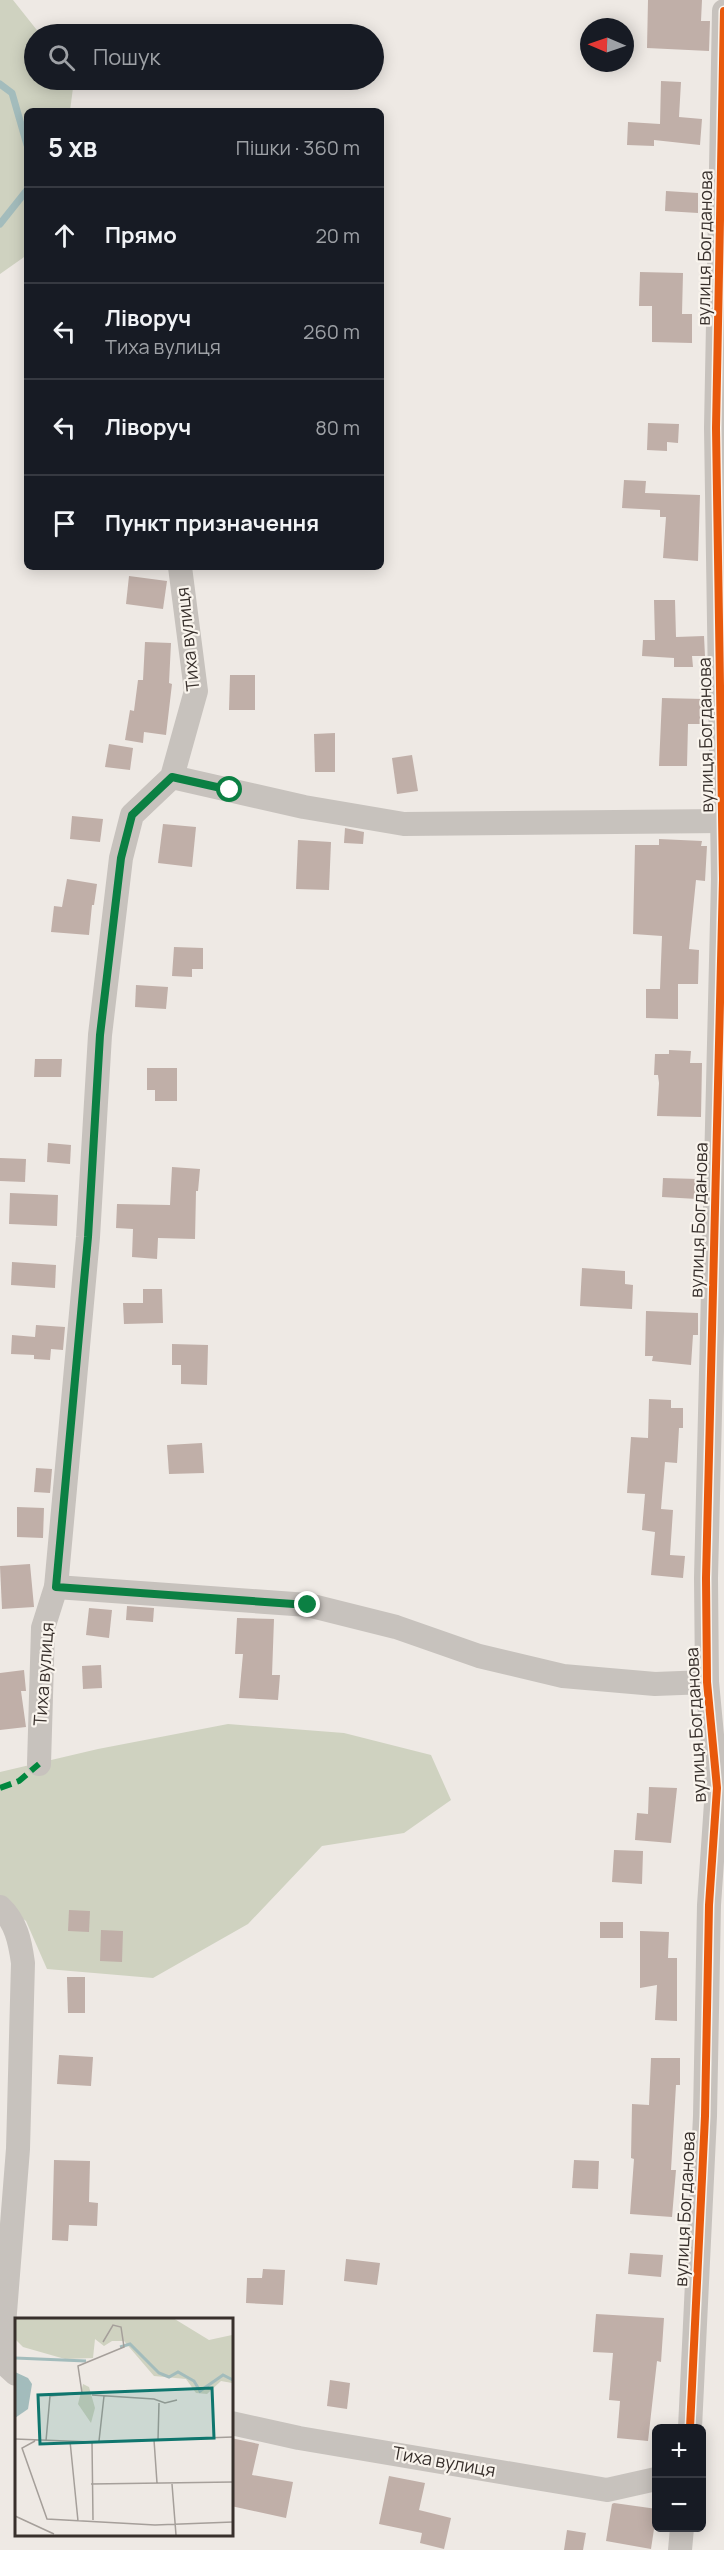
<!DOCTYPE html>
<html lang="uk">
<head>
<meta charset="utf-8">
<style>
  body { margin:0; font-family:Manrope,sans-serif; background:#242831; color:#f1f3f6 }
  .controls { position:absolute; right:18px; bottom:18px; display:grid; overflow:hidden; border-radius:9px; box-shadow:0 3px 15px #0003 }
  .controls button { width:54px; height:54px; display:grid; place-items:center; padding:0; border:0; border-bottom:2px solid #363941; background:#171b24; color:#f1f3f6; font:30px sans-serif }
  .compass { position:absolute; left:580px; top:18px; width:54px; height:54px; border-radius:50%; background:#171b24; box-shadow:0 3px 15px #0003; rotate:272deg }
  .stop { position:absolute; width:18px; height:18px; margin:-14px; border:4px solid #0b8043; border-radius:50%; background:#fff }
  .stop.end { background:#0b8043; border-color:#fff; box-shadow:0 2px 6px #0008 }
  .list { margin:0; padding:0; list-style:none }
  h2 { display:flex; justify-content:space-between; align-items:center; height:78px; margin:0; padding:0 24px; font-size:26px }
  h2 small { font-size:20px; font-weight:400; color:#9ea1a6 }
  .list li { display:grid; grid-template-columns:39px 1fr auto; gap:18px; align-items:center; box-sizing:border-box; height:96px; padding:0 24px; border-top:2px solid #363941 }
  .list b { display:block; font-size:22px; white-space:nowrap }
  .list p { margin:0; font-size:20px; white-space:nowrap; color:#9ea1a6 }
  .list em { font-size:20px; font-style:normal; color:#9ea1a6 }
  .icon { flex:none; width:33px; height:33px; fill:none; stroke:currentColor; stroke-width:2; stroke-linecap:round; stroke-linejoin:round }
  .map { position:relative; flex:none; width:724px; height:2550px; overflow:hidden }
  .search { position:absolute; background:#171b24; box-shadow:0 3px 15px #0003; left:24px; top:24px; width:360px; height:66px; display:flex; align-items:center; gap:15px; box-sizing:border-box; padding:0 21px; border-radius:33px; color:#9ea1a6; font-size:22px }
  .panel { position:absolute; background:#171b24; box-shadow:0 3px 15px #0003; left:24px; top:108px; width:360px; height:462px; border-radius:9px }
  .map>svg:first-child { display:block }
  .green { fill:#cfd2c0 }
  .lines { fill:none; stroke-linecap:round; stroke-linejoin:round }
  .stream { stroke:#a3bcbc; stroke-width:7 }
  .building { fill:#c0afa8 }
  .minor { stroke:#c7c2bd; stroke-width:24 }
  .quiet { stroke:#00873e; stroke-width:6; stroke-dasharray:12 6; stroke-linecap:butt }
  .cycleway-casing { stroke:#f9f4ed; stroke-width:11 }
  .cycleway { stroke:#e8590c; stroke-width:8 }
  .route { stroke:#0b8043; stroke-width:8 }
  .labels { text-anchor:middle; stroke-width:4.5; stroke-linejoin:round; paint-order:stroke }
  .street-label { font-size:18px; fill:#38302c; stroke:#f9f4ed }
  .inset-river { fill:none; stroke:#a3bcbc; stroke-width:3 }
  .inset-road { fill:none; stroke:#a59f9a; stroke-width:1.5 }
  .view { fill:#0f766e; fill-opacity:0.15; stroke:#0f766e; stroke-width:3 }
  .inset-edge { fill:none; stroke:#38302c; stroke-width:3 }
</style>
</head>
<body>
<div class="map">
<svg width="724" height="2550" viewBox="0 0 724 2550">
  <rect width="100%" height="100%" fill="#eee9e4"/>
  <g class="green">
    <polygon points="0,0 13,0 40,34 34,34 34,80 74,80 70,111 27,111 27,255 0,274"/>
    <polygon points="228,1724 344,1733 431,1755 451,1800 404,1833 322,1846 248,1924 153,1978 47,1969 26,1921 0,1901 0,1772 98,1749"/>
  </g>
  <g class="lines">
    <g class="stream">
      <polyline points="0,84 12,93 27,145"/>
      <polyline points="0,224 27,190"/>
    </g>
  </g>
  <g class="building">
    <polygon points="648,0 702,0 701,21 710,21 709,51 647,48"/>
    <polygon points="661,81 681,82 679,117 702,119 700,145 654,140 654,146 627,145 628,122 660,124"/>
    <polygon points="666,191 698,193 698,213 665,211"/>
    <polygon points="640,272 683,273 682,314 692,314 692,343 652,342 652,306 639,306"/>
    <polygon points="648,423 679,424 678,443 667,442 667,451 647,450"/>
    <polygon points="624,480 646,481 645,493 700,495 698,561 663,558 666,517 660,517 660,510 622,508"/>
    <polygon points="129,576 167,581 163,609 126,604"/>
    <polygon points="654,600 675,600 676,637 704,636 705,656 692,656 693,667 674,667 674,658 642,656 643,640 655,640"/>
    <polygon points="145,642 171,643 169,683 172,684 166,735 144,732 143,743 125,740 130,710 134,711 138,680 143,680"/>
    <polygon points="230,675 255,675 255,710 229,710"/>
    <polygon points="662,698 704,699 704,724 688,724 687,766 659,766"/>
    <polygon points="335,733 335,772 315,772 314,734"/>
    <polygon points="109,744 133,748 130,770 105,767"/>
    <polygon points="412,755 418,791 397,794 392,758"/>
    <polygon points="72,816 103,819 100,842 70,839"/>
    <polygon points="163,824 196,827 192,867 158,863"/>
    <polygon points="345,828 364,832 363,844 344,843"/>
    <polygon points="659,839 702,841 701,846 707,846 705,881 696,880 689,949 699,950 698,984 678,984 678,1019 646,1018 646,989 660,989 662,936 633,934 635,845 659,845"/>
    <polygon points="298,840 331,842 329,890 296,889"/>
    <polygon points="67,879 97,884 94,905 92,905 89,935 51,932 54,906 62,907"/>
    <polygon points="174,947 203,948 203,969 192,969 192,977 172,976"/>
    <polygon points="136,985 168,987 166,1009 135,1007"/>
    <polygon points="669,1050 691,1051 690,1063 702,1063 701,1117 657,1116 659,1083 658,1075 654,1075 655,1054 669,1054"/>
    <polygon points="35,1059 62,1059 61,1077 34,1077"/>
    <polygon points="147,1068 177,1068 177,1101 155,1101 155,1090 147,1090"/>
    <polygon points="48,1143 71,1145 70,1164 47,1162"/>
    <polygon points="0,1158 26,1159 25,1182 0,1181"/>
    <polygon points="172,1167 200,1169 198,1191 196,1191 195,1239 158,1238 157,1259 132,1257 133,1229 116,1228 117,1204 170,1205"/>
    <polygon points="663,1178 698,1179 697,1199 662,1197"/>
    <polygon points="10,1193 58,1195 57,1226 9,1224"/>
    <polygon points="12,1262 56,1265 55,1288 11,1285"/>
    <polygon points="582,1268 625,1271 625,1284 633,1285 632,1309 580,1306"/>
    <polygon points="143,1289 162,1289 163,1323 124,1324 123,1303 143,1303"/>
    <polygon points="646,1311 698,1313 698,1335 693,1335 691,1365 652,1361 653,1356 645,1356"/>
    <polygon points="36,1325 65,1327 63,1350 51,1349 50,1360 34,1359 34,1355 11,1354 12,1335 35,1337"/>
    <polygon points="172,1344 208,1345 207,1385 181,1384 181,1365 172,1365"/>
    <polygon points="649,1399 671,1400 671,1408 683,1408 683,1428 679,1428 677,1463 665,1462 661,1509 673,1510 670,1555 685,1556 683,1578 651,1575 655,1532 642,1530 645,1494 627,1493 631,1437 648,1438"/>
    <polygon points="202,1443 204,1473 169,1474 167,1445"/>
    <polygon points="36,1468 52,1469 50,1493 34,1492"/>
    <polygon points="17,1507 44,1508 43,1538 17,1537"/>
    <polygon points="30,1564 34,1607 2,1609 0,1566"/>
    <polygon points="127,1606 154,1608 153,1622 126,1620"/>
    <polygon points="89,1608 112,1610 109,1638 86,1635"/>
    <polygon points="237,1618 274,1619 272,1675 280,1675 278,1700 239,1698 243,1654 235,1654"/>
    <polygon points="101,1665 102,1688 83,1689 82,1666"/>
    <polygon points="24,1670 26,1691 21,1691 26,1727 0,1730 0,1673"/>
    <polygon points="649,1787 677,1788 671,1843 635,1840 637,1813 648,1814"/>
    <polygon points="614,1850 643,1851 642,1884 612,1882"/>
    <polygon points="69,1910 90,1911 89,1932 68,1931"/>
    <rect x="600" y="1922" width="23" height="16"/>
    <polygon points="101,1930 123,1931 122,1962 100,1961"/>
    <polygon points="640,1931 669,1932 668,1958 677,1958 677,2021 655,2020 657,1985 640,1988"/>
    <polygon points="67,1977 85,1977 85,2013 68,2013"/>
    <polygon points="59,2055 93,2057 91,2086 57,2084"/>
    <polygon points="651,2058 680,2058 680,2085 676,2085 671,2170 676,2170 672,2217 630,2214 634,2159 631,2158 632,2104 649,2105"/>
    <polygon points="54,2160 90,2161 89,2202 98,2203 97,2226 69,2225 68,2241 52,2240"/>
    <polygon points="574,2160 599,2161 598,2189 572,2188"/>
    <polygon points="630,2253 663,2255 661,2277 628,2274"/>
    <polygon points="346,2259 380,2263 377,2285 344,2281"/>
    <polygon points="263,2269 285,2270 283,2305 246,2303 247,2278 262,2278"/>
    <polygon points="596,2314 664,2318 661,2362 657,2361 648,2441 617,2438 620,2401 609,2400 613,2353 593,2352"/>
    <polygon points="330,2380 350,2383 347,2409 327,2406"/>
    <polygon points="231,2438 259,2444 252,2475 293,2482 286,2518 231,2506"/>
    <polygon points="389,2476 425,2483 419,2510 451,2518 444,2549 420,2543 422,2533 379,2524"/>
    <polygon points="614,2503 657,2509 651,2549 606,2541 612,2504"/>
    <polygon points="567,2530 586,2533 583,2550 564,2550"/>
  </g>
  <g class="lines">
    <g class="minor">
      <polyline points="172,777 304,807 404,824 723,821"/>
      <polyline points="56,1587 308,1605 396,1627 479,1656 563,1676 655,1684 707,1682"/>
      <polyline points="39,1764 43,1628 56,1587 88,1237 100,1035 121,858 132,815 172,777 196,691 180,567"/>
      <path d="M0,1907C16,1922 20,1941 23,1963L18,2149L2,2350L6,2365L16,2374"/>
      <polyline points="231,2423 299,2438 607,2490 656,2479"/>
      <polyline points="690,2428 705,2116 709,1905 717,1788 707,1682 706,1578 723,879 716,428 724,11"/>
      <polyline points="680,2550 682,2528"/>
    </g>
    <polyline class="quiet" points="0,1788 19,1781 39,1764"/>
    <defs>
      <polyline id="cycleway" points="690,2428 705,2116 709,1905 717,1788 707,1682 706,1578 723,879 716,428 724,11"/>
    </defs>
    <use href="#cycleway" class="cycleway-casing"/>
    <use href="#cycleway" class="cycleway"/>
  </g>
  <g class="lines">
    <polyline class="route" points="230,790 172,777 132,815 121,858 100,1035 88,1237 56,1587 308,1605"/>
  </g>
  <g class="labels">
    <g class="street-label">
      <text transform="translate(705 248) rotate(-89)" y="6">вулиця Богданова</text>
      <text transform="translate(188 639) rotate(-96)" y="6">Тиха вулиця</text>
      <text transform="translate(706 735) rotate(-91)" y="6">вулиця Богданова</text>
      <text transform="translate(699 1220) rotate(-88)" y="6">вулиця Богданова</text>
      <text transform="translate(44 1674) rotate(-86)" y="6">Тиха вулиця</text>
      <text transform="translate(696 1725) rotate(-93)" y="6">вулиця Богданова</text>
      <text transform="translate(685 2209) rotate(-87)" y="6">вулиця Богданова</text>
      <text transform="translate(444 2462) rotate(10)" y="6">Тиха вулиця</text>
    </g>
  </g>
  <g transform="translate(15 2318)">
    <rect width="218" height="218" fill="#eee9e4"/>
    <path d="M0,0H158L194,22L217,17V65L206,63L192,76L181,75L171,61L139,58L109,23H97L89,28L80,21L78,40L50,41L8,29L0,21ZM68,66L74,69L80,90L76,105L63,86Z" fill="#cfd2c0"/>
    <path d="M0,54L13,60L17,66L13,91L0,100Z" fill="#a3bcbc"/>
    <path class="inset-river" d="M105,29L115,26L144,55L154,59L163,54L179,63L185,73L208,57L218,62M0,40L71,43"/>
    <path class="inset-road" d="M77,77L139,81L150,85L162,82M0,121L77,124L218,119M139,122L142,165M143,122L144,85M20,123L7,130L32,201L140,207L218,204M31,123L35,78L67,75L63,48L109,29L106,9L98,7L88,24M55,123L63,203M84,123L89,78M77,124L78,202M76,166L218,164M157,166L161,217M0,198L39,216"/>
    <path class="view" d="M197,70L199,120L25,126L23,77Z"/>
    <rect width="218" height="218" class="inset-edge"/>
  </g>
</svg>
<div class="controls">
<button>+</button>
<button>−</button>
</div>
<svg class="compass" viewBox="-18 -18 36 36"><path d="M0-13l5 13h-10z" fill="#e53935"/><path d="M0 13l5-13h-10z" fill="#9ea1a6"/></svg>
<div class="stop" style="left:230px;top:790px"></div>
<div class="stop end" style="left:308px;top:1605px"></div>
<div class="search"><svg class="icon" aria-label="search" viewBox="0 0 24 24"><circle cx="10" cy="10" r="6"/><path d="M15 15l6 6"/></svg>Пошук</div>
<section class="panel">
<h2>5 хв<small>Пішки · 360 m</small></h2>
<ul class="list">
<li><svg class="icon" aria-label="ahead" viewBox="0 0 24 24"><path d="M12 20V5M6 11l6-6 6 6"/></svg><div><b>Прямо</b></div><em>20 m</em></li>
<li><svg class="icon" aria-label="left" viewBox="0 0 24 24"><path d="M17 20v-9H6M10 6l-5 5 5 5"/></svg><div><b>Ліворуч</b><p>Тиха вулиця</p></div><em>260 m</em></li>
<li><svg class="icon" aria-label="left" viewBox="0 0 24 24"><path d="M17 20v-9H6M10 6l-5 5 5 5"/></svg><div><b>Ліворуч</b></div><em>80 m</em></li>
<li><svg class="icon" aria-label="arrive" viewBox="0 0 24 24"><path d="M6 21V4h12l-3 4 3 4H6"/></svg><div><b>Пункт призначення</b></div></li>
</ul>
</section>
</div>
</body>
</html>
